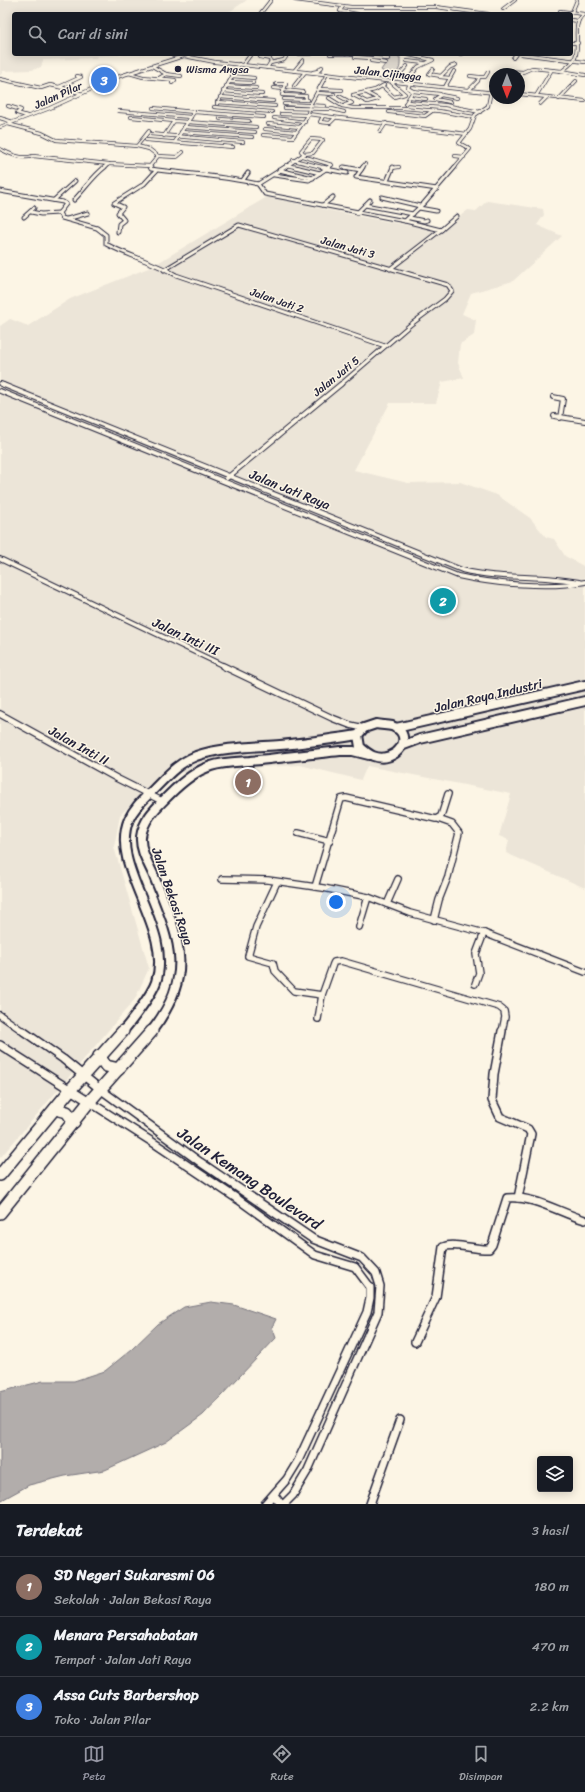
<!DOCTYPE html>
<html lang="id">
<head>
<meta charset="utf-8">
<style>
  body { margin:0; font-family:Sriracha,sans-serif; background:#242831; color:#f1f3f6 }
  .controls { position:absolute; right:12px; bottom:12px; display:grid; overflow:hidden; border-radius:4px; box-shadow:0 2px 10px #0003 }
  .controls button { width:36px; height:36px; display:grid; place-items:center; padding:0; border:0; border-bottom:1px solid #363941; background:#171b24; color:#f1f3f6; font:20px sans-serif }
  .compass { position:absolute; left:489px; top:68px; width:36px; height:36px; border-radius:50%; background:#171b24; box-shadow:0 2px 10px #0003; rotate:180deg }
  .you { position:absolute; left:336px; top:902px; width:14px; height:14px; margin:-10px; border:3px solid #fff; border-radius:50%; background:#1a73e8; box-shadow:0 0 0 6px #1a73e833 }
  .badge { display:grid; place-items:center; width:26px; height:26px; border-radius:50%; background:#9495a2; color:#fff; font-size:13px; font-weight:700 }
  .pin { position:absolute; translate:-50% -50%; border:2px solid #fff; box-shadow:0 1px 4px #0006 }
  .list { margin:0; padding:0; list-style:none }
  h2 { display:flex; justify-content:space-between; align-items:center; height:52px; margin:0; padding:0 16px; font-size:17px }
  h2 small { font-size:13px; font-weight:400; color:#9ea1a6 }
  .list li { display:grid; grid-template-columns:26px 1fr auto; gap:12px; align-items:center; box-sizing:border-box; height:60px; padding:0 16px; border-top:1px solid #363941 }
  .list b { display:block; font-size:15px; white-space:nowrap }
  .list p { margin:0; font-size:13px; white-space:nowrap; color:#9ea1a6 }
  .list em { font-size:13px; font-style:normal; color:#9ea1a6 }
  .icon { flex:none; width:22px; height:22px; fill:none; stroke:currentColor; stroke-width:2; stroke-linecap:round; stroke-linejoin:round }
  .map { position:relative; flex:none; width:585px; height:1504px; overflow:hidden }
  .search { position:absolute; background:#171b24; box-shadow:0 2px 10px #0003; left:12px; right:12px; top:12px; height:44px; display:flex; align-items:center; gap:10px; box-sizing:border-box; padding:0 14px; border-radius:4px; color:#9ea1a6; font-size:15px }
  .sheet { height:232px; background:#171b24 }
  nav { display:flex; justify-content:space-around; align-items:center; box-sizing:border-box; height:56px; border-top:1px solid #363941; background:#171b24; font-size:11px; color:#9ea1a6 }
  nav a { display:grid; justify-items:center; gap:2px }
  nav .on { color:#9495a2 }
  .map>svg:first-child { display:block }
  .built { fill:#ece5d8 }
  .green { fill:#dcd6cc; stroke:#7f7c84 }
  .water { fill:#b2adab; stroke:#78757e }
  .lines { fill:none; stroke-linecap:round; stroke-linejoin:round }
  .minor-far4-casing { stroke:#22223b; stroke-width:4 }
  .minor-far3-casing { stroke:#22223b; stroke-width:5 }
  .minor-far2-casing { stroke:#22223b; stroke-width:6 }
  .minor-far1-casing { stroke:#22223b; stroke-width:8 }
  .minor-casing { stroke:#22223b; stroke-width:10 }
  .primary-far1-casing { stroke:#22223b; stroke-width:12 }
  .primary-casing { stroke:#22223b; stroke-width:14 }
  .minor-far4 { stroke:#fcf5e5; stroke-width:2.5 }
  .minor-far3 { stroke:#fcf5e5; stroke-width:3 }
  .minor-far2 { stroke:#fcf5e5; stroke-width:4 }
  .minor-far1 { stroke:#fcf5e5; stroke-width:5.5 }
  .minor { stroke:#fcf5e5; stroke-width:7 }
  .primary-far1 { stroke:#fcf5e5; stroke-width:8 }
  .primary { stroke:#fcf5e5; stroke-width:11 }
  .poi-dot { fill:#22223b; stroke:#fcf5e5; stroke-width:1.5 }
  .labels { text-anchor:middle; stroke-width:3; stroke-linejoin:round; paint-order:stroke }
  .far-poi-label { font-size:11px; fill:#22223b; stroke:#fcf5e5; text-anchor:start }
  .far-street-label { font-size:11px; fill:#22223b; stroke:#fcf5e5 }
  .street-label { font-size:13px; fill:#22223b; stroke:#fcf5e5 }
  .near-street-label { font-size:16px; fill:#22223b; stroke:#fcf5e5 }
</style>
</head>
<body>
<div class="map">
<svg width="585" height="1504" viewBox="0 0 585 1504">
  <rect width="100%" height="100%" fill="#fcf5e5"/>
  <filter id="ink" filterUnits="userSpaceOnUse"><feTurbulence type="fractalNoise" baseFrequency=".025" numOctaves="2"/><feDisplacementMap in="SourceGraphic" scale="8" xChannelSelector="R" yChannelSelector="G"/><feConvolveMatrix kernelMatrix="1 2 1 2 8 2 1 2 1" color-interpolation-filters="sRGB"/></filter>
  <g filter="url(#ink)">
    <g class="built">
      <polygon points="0,0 247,0 226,14 14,14 14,54 146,54 97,56 96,58 43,60 41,67 32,70 3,71 0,76"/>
      <polygon points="267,197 357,216 441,231 468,210 476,211 487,201 543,209 544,215 537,225 562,236 513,281 471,293 462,314 476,320 474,335 460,344 458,363 464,378 442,382 436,403 390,403 354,470 408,483 460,482 497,495 530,518 546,537 554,539 565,556 585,567 585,888 506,853 509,840 499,836 511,794 367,766 361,780 300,765 217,770 196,778 169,767 120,815 114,847 149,968 135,999 0,1158 0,326 10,319 28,326 70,299 151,267"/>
    </g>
    <path class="green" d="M390,57H400C400,66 401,69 394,75L387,74L381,70Z"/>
    <polygon class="water" points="211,1302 234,1305 276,1319 272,1327 276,1338 203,1415 166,1442 105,1470 65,1476 29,1485 0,1501 0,1392 43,1381 74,1381 105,1371 132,1349 158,1324 184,1307"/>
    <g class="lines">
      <defs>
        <g id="minor-far4">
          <polyline points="295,0 351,7 436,7 488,14"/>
          <polyline points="343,6 340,11 357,14"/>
          <polyline points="503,9 515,0"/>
          <polyline points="560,11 584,14"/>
          <polyline points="572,12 577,0"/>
          <polyline points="260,14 271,0"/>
          <polyline points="571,20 578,21"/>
          <polyline points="571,43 578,43"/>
          <polyline points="297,54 311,54"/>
          <polyline points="330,54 401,54"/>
          <polyline points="451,54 461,54"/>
          <polyline points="521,54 585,62"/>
          <polyline points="184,56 215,62 495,93"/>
          <polyline points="260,57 270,59 271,63"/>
          <polyline points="355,57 388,59"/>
          <polyline points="513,58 516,54"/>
          <polyline points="371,61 386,63"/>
          <polyline points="407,61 424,63"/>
          <polyline points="243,65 251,54"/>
          <polyline points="152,66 166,74 159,78"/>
          <polyline points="267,68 270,63 284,60 286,57"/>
          <polyline points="433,69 429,74 441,76"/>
          <polyline points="294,71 303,60"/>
          <polyline points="561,71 585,75"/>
          <polyline points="313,72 318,71 322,67"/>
          <polyline points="129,73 143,77 175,80 172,83"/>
          <polyline points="166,74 181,76"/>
          <path d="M504,74L507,71L523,72L532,68L562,71C566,68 571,64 574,60C582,45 570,25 584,14"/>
          <polyline points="77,76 81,77 59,87 80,93"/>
          <polyline points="232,76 254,78"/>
          <polyline points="397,77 407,66"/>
          <polyline points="479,77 485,77 488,72"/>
          <polyline points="409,78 418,67 433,60 409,55 416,54"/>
          <polyline points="450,78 440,77 450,67 456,65"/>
          <polyline points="0,79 41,88 50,85 59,87"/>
          <polyline points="229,82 253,83"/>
          <polyline points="276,84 286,84 282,95 306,96 306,100"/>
          <polyline points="226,86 256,88"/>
          <polyline points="294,86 305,72"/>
          <polyline points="382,86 394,97 405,94 392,83"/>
          <polyline points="445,87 454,71"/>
          <polyline points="273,88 284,89"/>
          <polyline points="319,89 342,90"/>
          <polyline points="283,90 303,92"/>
          <polyline points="469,90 478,81 479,77 470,76"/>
          <polyline points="223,91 262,94"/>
          <polyline points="413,91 440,94 441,95 435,99 450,102"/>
          <polyline points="317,93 334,94"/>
          <polyline points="519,94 585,101"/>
          <polyline points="353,95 375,90 384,85"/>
          <polyline points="353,95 367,102 378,99 365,92"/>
          <polyline points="441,95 457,98"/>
          <polyline points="339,96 352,103 345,105"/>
          <polyline points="536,96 551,71"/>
          <polyline points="220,97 273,101"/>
          <polyline points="410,97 426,99"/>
          <polyline points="329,98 342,106 353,108 402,108 439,111 474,117"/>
          <polyline points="284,99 308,100"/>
          <polyline points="559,99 576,81"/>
          <polyline points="217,102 275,106"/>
          <polyline points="407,102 445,105 480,112"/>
          <polyline points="217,104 239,64"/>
          <polyline points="284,104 325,106"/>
          <polyline points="405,104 413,91 408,88 410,83"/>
          <polyline points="540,104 547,97"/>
          <polyline points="8,106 21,110 17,113 27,116"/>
          <polyline points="214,107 272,112"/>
          <polyline points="153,108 194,112"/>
          <polyline points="285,108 332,109 344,112"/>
          <polyline points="119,111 191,117"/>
          <polyline points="389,112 425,116 432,111"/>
          <polyline points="281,114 308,115"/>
          <polyline points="308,114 467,134"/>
          <polyline points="323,116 320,122 330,123 335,118"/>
          <polyline points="131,117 174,121"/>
          <polyline points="0,118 13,122"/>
          <polyline points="274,118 305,122"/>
          <polyline points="220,119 249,121"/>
          <polyline points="8,124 42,133 56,140 137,146 149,149 158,156 150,166 151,168"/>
          <polyline points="268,124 300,127"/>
          <polyline points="0,127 50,108 120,76 190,54"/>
          <polyline points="184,127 255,132"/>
          <polyline points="265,129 296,132"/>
          <polyline points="181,132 252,137"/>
          <polyline points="380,132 386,123"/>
          <polyline points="150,134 243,142"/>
          <polyline points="263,135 293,137 307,117 310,105 327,74"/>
          <polyline points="164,136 174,121 256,127"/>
          <polygon points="311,139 323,140 313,153 304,154 301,151"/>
          <polyline points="146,140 233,147"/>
          <polyline points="175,142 194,112 264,117"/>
          <polyline points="137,146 149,131"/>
          <path d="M0,149C10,154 22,160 33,156L109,164L150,166"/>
          <polyline points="158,156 177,157 183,152"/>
          <polyline points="302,156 332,165 327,168"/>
          <polyline points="455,156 464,157"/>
          <polyline points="293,160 326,168"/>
          <polyline points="286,165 300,168"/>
          <polyline points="343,167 350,168"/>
          <polyline points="103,168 109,164"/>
          <polyline points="284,168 304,154"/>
          <polyline points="362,168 365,164"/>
          <polyline points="392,168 399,167"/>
          <polyline points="454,168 470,149 459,143 470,129 475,115 488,106 491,91 495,85"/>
        </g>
        <g id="minor-far3">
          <path d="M150,167L151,169C187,174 223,176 258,184L265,194L405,221L424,203L455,167"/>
          <polyline points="295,167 320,173"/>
          <polyline points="323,167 326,168"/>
          <polyline points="344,167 361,170"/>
          <polyline points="363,167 356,177 437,189"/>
          <polyline points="326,169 347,173"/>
          <polyline points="279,170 313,178"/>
          <polyline points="274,175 309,180 329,167"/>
          <polyline points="243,180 248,173"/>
          <polyline points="387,181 393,167"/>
          <polyline points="258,184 285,167"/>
          <path d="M0,191L63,202L66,204L59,213L62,218L97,228L106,235V244C128,256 154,262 176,275L385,346"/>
          <polyline points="382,197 420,206"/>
          <polyline points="54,200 75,181"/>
          <path d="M74,200C85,189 93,176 105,167"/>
          <polyline points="323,205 333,197"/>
          <polyline points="365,205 413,214"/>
          <polyline points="419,208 436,211"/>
          <polyline points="31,212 41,214 59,213"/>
          <polyline points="357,213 370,200"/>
          <polyline points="24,217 34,208"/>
          <polyline points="410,218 424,221 427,220"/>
          <polyline points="67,219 88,213"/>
          <polyline points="405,221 441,230 457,216"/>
          <polyline points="118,232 119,224 124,220 118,213 123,207 114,203 144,184 156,171"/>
          <polyline points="390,269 442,229"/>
          <polyline points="164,270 239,225 448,285 452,291 445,299 410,325 340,385"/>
          <polyline points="0,384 4,385"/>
        </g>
        <g id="minor-far2">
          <path d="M1,384L462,570C501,580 540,574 579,582"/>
          <path d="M0,391L458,576C494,584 549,589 585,582"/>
          <polyline points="553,397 563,399 560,418"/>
          <polyline points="554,416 585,421"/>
          <polyline points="227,478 341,384"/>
          <polyline points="0,559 226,667"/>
        </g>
        <g id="minor-far1">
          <polyline points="223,666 332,718 350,725 364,728"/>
          <polyline points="0,714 118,779 162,801"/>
          <polyline points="298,833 330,841"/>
          <polyline points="222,879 268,880 323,888 368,897 410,913 484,933 585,972"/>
          <polyline points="277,882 256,927 248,956 273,963 275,971 294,991 322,995"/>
          <polyline points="315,887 341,799 346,798 436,819 441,816 448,794"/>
          <polyline points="387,904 398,879"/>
          <polyline points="434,920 439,900 448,877 459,833 452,824 438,819"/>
          <polyline points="359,927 368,897"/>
          <polyline points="475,984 479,973 476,954 484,933"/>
          <polyline points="0,1015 24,1032"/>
          <polyline points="318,1019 322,995 333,964 334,962 341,961 499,1007 504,1011 505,1017 502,1032"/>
        </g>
        <g id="minor">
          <polyline points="23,1031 63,1059 100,1089 200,1162 313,1239 362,1258 376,1273 380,1286 378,1312 308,1470 293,1495 284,1504"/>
          <polyline points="502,1031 494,1074 492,1100 500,1117 528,1129 531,1134 518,1198"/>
          <polyline points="0,1045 157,1145 239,1200 315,1255 355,1267 370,1287 370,1298 367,1312 298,1461 287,1479 265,1504"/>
          <path d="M415,1342L436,1297L443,1247C455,1242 475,1250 489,1249L492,1245L507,1198C533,1195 560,1213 585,1220"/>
          <polyline points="274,1495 281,1504"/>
          <polyline points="370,1504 400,1420"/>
        </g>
        <g id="primary-far1">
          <path d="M376,724C381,725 387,725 392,726C417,735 396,765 373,756C368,754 364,750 360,747L358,735L364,728Z"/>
          <polyline points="396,728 585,685"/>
          <polyline points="404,745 420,739 585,701"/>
          <path d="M122,1032C131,1022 152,994 156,982C174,928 108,867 129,819C134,807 145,798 154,789C167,776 178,763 196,756C222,747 253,747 280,745C306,743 332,739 358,735"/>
          <path d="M151,1032C198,972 178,937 153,874C148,863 140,850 141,837C143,819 157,807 169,795C181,783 195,771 211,766C223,762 237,762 250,761C280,758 310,754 340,751H353L369,755"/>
        </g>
        <g id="primary">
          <polyline points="99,1056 106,1066 119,1069"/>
          <polyline points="55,1109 67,1112 74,1122"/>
          <polyline points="0,1175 71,1089 123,1031"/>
          <polyline points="0,1213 89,1102 152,1031"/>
        </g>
      </defs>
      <use href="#minor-far4" class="minor-far4-casing"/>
      <use href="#minor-far3" class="minor-far3-casing"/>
      <use href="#minor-far2" class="minor-far2-casing"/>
      <use href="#minor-far1" class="minor-far1-casing"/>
      <use href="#minor" class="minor-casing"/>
      <use href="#primary-far1" class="primary-far1-casing"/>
      <use href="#primary" class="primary-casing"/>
      <use href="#minor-far4" class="minor-far4"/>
      <use href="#minor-far3" class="minor-far3"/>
      <use href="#minor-far2" class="minor-far2"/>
      <use href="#minor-far1" class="minor-far1"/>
      <use href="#minor" class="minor"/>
      <use href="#primary-far1" class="primary-far1"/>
      <use href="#primary" class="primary"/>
    </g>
  </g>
  <circle class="poi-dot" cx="178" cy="69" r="4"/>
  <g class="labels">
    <g class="far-poi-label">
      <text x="186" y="73">Wisma Angsa</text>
    </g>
    <g class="far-street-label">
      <text transform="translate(388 73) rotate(6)" y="4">Jalan Cijingga</text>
      <text transform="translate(58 95) rotate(-24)" y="4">Jalan Pilar</text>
      <text transform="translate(348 247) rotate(16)" y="4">Jalan Jati 3</text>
      <text transform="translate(277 300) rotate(19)" y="4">Jalan Jati 2</text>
      <text transform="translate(336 376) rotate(-39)" y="4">Jalan Jati 5</text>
    </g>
    <g class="street-label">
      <text transform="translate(290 489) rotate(22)" y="5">Jalan Jati Raya</text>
      <text transform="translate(186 636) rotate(25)" y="5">Jalan Inti III</text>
      <text transform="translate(488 695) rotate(-13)" y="5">Jalan Raya Industri</text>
      <text transform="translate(79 745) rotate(29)" y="5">Jalan Inti II</text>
      <text transform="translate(173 896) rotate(71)" y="5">Jalan Bekasi Raya</text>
    </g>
    <g class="near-street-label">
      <text transform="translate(250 1178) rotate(34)" y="6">Jalan Kemang Boulevard</text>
    </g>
  </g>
</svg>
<div class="controls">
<button><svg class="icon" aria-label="layers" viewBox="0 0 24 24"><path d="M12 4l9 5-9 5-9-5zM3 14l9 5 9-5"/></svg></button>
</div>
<svg class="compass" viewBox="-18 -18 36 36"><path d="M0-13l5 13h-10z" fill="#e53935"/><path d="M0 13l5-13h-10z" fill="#9ea1a6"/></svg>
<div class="you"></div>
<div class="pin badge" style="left:248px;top:782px;background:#8d6e63">1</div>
<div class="pin badge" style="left:443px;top:601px;background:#0f9aa8">2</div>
<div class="pin badge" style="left:104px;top:80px;background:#3f7fe0">3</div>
<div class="search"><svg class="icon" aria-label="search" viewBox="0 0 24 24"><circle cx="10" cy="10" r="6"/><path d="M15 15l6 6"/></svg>Cari di sini</div>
</div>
<section class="sheet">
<h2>Terdekat<small>3 hasil</small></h2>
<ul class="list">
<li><span class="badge" style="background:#8d6e63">1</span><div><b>SD Negeri Sukaresmi 06</b><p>Sekolah · Jalan Bekasi Raya</p></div><em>180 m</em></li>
<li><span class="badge" style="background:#0f9aa8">2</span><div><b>Menara Persahabatan</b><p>Tempat · Jalan Jati Raya</p></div><em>470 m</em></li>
<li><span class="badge" style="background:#3f7fe0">3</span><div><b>Assa Cuts Barbershop</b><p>Toko · Jalan Pilar</p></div><em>2.2 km</em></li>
</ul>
</section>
<nav>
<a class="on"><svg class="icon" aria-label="map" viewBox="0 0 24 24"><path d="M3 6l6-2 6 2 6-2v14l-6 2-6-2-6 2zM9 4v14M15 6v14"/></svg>Peta</a>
<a><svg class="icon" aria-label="directions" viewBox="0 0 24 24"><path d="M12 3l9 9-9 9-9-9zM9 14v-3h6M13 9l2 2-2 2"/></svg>Rute</a>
<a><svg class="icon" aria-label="saved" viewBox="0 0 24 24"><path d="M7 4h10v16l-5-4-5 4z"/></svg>Disimpan</a>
</nav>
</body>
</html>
